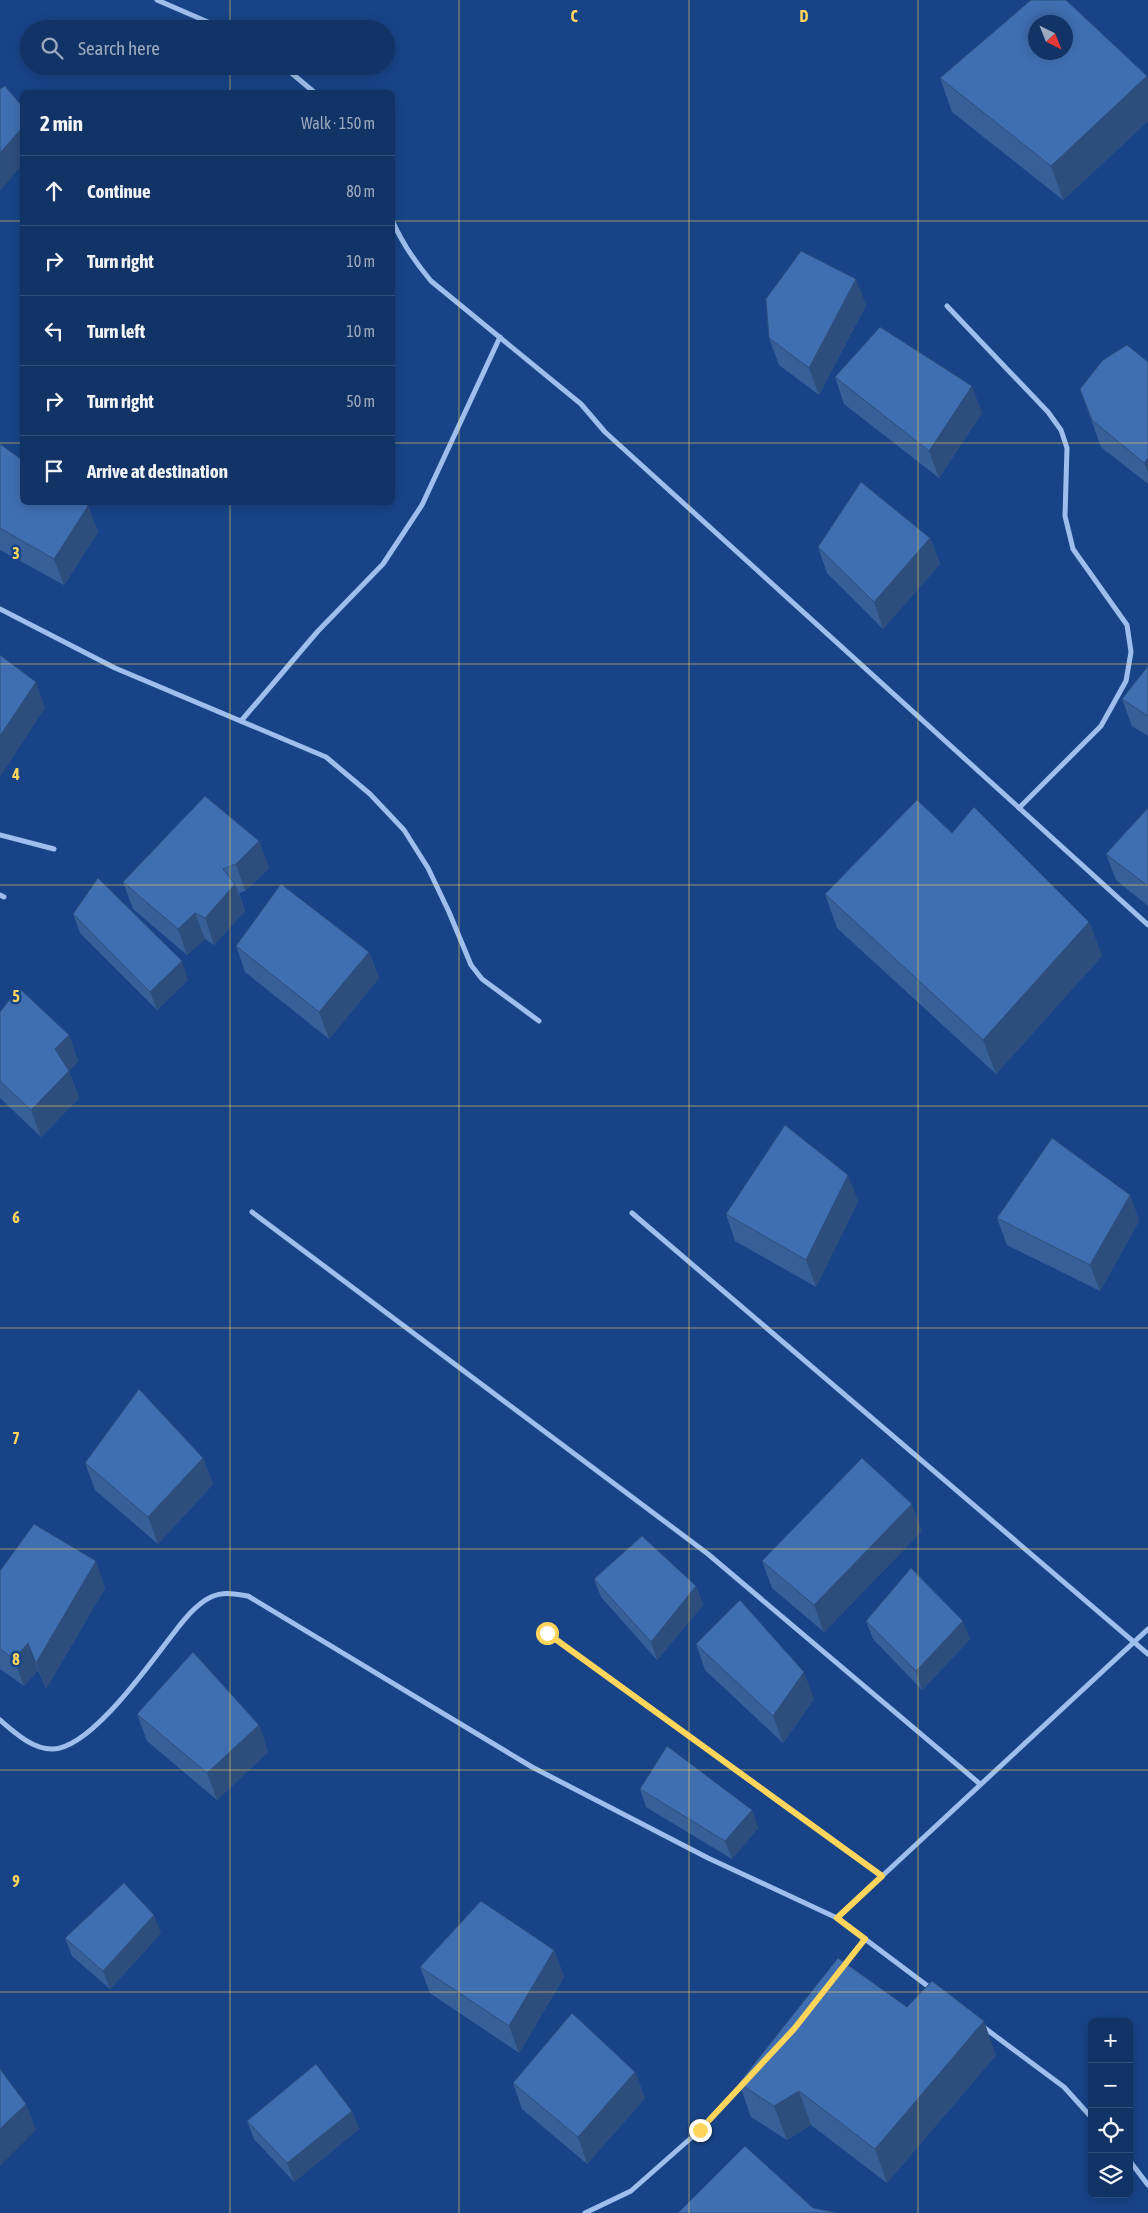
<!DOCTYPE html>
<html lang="en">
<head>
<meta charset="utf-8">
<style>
  body { margin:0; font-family:"Asap Condensed",sans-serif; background:#1b3b6b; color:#f1f3f6 }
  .controls { position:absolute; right:15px; bottom:15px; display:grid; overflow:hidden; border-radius:8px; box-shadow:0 2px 12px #0003 }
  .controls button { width:45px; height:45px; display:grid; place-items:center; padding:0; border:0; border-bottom:1px solid #314e79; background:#123365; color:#f1f3f6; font:25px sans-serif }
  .compass { position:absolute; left:1028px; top:15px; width:45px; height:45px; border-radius:50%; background:#123365; box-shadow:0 2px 12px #0003; rotate:137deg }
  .stop { position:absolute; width:15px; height:15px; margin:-11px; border:4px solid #ffd55b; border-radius:50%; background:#fff }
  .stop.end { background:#ffd55b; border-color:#fff; box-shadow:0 1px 5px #0008 }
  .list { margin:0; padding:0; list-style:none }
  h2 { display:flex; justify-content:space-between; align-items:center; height:65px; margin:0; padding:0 20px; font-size:21px }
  h2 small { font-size:16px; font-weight:400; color:#9caabf }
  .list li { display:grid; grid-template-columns:32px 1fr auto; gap:15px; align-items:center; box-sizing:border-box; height:70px; padding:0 20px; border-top:1px solid #314e79 }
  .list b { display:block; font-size:19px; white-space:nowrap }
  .list em { font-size:16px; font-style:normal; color:#9caabf }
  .icon { flex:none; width:28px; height:28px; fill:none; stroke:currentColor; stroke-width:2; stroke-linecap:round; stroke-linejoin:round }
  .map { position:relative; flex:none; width:1148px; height:2213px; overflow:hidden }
  .search { position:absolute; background:#123365; box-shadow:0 2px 12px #0003; left:20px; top:20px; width:375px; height:55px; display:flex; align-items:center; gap:12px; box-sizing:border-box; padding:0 18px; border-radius:28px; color:#9caabf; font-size:19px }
  .panel { position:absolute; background:#123365; box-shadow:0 2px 12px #0003; left:20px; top:90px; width:375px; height:415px; border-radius:8px }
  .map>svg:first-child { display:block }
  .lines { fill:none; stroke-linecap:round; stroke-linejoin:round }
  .street { stroke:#9ebfed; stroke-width:5 }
  .wall { fill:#375f98 }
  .shaded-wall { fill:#2d4e7c }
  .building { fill:#406fb1; stroke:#2d4e7c; fill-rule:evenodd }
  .route { stroke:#ffd55b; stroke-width:6 }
  .grid { fill:none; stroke:#ffd55b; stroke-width:1; stroke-opacity:0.55 }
  .grid-label { font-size:16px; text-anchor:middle; font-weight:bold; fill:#ffd55b; stroke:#184487; stroke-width:5; stroke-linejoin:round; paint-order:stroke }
</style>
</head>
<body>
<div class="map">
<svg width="1148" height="2213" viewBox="0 0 1148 2213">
  <rect width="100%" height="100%" fill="#184487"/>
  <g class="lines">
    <g class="street">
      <polyline points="157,0 224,29"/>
      <polyline points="283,66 314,92"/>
      <path d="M392,220C402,243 415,262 431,281L581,404L605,432L1148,925"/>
      <polyline points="947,306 1048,412 1061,430 1067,448 1065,516 1073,549 1127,625 1131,652 1126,681 1101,726 1019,808"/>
      <polyline points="0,609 115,668 326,757 370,794 404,830 428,868 449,912 471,965 482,979 539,1021"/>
      <polyline points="241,721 318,631 383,564 422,505 500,337"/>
      <polyline points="0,835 54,849"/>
      <polyline points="0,895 4,897"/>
      <polyline points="252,1212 708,1554 980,1784"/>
      <polyline points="632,1213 1148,1654"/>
      <polyline points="547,1633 882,1876"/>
      <path d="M0,1720C14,1732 32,1749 52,1749C90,1750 150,1663 173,1634C183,1621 196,1604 211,1597C224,1591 235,1594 248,1596L532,1767L708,1858L837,1918L933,1990"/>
      <polyline points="837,1918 1148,1629"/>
      <polyline points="842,1968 865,1939"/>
      <polyline points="982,2026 1064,2087 1092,2118"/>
      <polyline points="1129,2160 1148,2185"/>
      <polyline points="585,2213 631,2191 700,2130 744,2083"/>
    </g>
  </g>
  <g class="wall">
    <polygon points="1147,76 1148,79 1148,121 1063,200 952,112 940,78"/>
    <polygon points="866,305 819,395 779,365 769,338"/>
    <polygon points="1148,362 1148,484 1101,447 1080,389"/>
    <polygon points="835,377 982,413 939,478 844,404"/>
    <polygon points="0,444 88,506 98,532 64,585 0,550"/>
    <polygon points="930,538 940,564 883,629 827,573 818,547"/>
    <polygon points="1148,666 1148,736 1132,726 1122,699"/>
    <polygon points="1148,808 1148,906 1116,880 1106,854"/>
    <polygon points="952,833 1089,922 1102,956 996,1074 837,928 825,894"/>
    <polygon points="259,841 269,868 245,891 239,893 245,911 214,945 205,939 187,955 133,909 123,882"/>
    <polygon points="73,914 188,980 157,1010 80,933"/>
    <polygon points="236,946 369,952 379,978 329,1039 245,972"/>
    <polygon points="0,1012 69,1035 78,1061 69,1071 79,1098 41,1137 0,1098"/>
    <polygon points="1130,1195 1139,1221 1100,1291 1007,1245 997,1218"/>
    <polygon points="858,1201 816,1287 735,1241 726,1214"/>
    <polygon points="203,1458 213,1484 158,1544 95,1490 85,1463"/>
    <polygon points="922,1531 824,1632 772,1588 762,1561"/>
    <polygon points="0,1571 105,1588 46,1689 38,1670 24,1686 0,1669"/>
    <polygon points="594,1579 696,1586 703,1605 657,1660 601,1597"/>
    <polygon points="866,1621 970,1639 922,1690 873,1639"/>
    <polygon points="696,1644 814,1699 783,1743 705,1670"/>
    <polygon points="137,1714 259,1725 268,1752 217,1800 147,1741"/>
    <polygon points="640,1789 752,1810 758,1828 732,1859 646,1807"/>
    <polygon points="161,1933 110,1989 72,1956 65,1938"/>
    <polygon points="554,1950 564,1977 519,2053 430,1993 420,1967"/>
    <polygon points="907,2007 996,2055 887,2183 811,2125 787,2140 751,2117 739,2083"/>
    <polygon points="635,2072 645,2098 587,2164 522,2109 513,2083"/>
    <polygon points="352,2111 359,2129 294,2182 254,2139 247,2121"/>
  </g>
  <g class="shaded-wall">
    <polygon points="1147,76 1148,79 1148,121 1063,200 1051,166"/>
    <polygon points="22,128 22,165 0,191 0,153"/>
    <polygon points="856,279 866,305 819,395 809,368"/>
    <polygon points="972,386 982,413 939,478 929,451"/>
    <polygon points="1148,458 1148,473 1144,463"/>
    <polygon points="88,506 98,532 64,585 54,559"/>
    <polygon points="930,538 940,564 883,629 874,602"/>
    <polygon points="36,682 45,708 0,777 0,736"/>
    <polygon points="259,841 269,868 245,891 236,864"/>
    <polygon points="235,884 245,911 214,945 205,918"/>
    <polygon points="195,913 205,939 187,955 178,929"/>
    <polygon points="1089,922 1102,956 996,1074 983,1040"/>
    <polygon points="369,952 379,978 329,1039 319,1012"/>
    <polygon points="182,961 188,980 157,1010 150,992"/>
    <polygon points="69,1035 78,1061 65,1075 69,1071 79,1098 41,1137 31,1110 55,1049"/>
    <polygon points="848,1175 858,1201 816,1287 806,1260"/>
    <polygon points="1130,1195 1139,1221 1100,1291 1090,1265"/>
    <polygon points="203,1458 213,1484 158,1544 148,1517"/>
    <polygon points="912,1504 922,1531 824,1632 814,1605"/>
    <polygon points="96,1561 105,1588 46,1689 36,1663"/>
    <polygon points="696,1586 703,1605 657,1660 651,1642"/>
    <polygon points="963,1621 970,1639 922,1690 916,1671"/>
    <polygon points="28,1643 38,1670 24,1686 14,1659"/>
    <polygon points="804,1672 814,1699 783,1743 773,1716"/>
    <polygon points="259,1725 268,1752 217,1800 207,1773"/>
    <polygon points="752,1810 758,1828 732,1859 725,1841"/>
    <polygon points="154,1915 161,1933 110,1989 103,1971"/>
    <polygon points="554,1950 564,1977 519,2053 509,2026"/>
    <polygon points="984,2021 996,2055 887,2183 875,2149"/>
    <polygon points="635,2072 645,2098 587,2164 578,2137"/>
    <polygon points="799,2091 811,2125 787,2140 774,2106"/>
    <polygon points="26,2104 36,2130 0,2166 0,2129"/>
    <polygon points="352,2111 359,2129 294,2182 287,2163"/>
  </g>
  <g class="building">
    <path d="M1031,0H1066L1147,76L1051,166L940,78ZM1036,22H1066V52H1036Z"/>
    <polygon points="5,86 22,106 22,128 0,153 0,89"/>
    <polygon points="801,251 856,279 809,368 769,338 766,299"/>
    <polygon points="880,327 972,386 929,451 835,377"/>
    <polygon points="1127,345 1148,362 1148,458 1144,463 1092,420 1080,389 1103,360"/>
    <polygon points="0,444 22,460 22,502 83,502 88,506 54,559 0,528"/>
    <polygon points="861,482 930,538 874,602 818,547"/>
    <polygon points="0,655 36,682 0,736"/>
    <polygon points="1148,666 1148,716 1122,699"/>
    <polygon points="205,796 259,841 236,864 223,869 235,884 205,918 195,913 178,929 123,882"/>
    <polygon points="917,800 952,833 974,807 1089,922 983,1040 825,894"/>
    <polygon points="1148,808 1148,886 1106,854"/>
    <polygon points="98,878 182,961 150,992 73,914"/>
    <polygon points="281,884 369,952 319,1012 236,946"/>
    <polygon points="19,988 69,1035 55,1049 69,1071 31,1110 0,1081 0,1012"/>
    <polygon points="785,1125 848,1175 806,1260 726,1214"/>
    <polygon points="1052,1138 1130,1195 1090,1265 997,1218"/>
    <polygon points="139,1389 203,1458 148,1517 85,1463"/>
    <polygon points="862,1458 912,1504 814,1605 762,1561"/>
    <polygon points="34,1524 96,1561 36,1663 28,1643 14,1659 0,1649 0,1571"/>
    <polygon points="642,1536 696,1586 651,1642 594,1579"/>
    <polygon points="911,1568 963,1621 916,1671 866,1621"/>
    <polygon points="740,1600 804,1672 773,1716 696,1644"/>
    <polygon points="193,1652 259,1725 207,1773 137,1714"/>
    <polygon points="667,1746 752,1810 725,1841 640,1789"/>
    <polygon points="124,1883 154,1915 103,1971 65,1938"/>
    <polygon points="481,1901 554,1950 509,2026 420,1967"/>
    <polygon points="838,1958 907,2007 932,1981 984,2021 875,2149 799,2091 774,2106 739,2083"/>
    <polygon points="572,2013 635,2072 578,2137 513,2083"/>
    <polygon points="316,2064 352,2111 287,2163 247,2121"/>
    <polygon points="0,2069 26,2104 0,2129"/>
    <polygon points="745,2146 813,2208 838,2213 678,2213"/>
  </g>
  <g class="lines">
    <polyline class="route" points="547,1633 882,1876 837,1918 865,1939 794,2029 700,2130"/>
  </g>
  <path class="grid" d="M230,0V29M459,0V2213M689,0V2213M918,0V2213M230,66V92M0,221H22M392,221H1148M0,443H22M392,443H1148M230,502V2213M0,664H1148M0,885H1148M0,1106H1148M0,1328H1148M0,1549H1148M0,1770H1148M0,1992H1148"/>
  <g class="grid-label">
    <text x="574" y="22">C</text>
    <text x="804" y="22">D</text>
    <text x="16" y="559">3</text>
    <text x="16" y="780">4</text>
    <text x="16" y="1002">5</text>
    <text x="16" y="1223">6</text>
    <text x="16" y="1444">7</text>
    <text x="16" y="1665">8</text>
    <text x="16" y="1887">9</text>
  </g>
</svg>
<div class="controls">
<button>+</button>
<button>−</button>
<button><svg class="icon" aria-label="locate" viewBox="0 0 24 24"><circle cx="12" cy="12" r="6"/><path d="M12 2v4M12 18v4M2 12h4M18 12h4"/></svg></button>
<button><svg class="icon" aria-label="layers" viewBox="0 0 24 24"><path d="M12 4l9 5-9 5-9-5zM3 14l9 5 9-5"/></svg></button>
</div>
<svg class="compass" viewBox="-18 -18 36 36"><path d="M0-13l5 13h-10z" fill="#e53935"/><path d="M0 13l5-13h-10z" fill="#9caabf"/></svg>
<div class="stop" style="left:547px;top:1633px"></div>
<div class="stop end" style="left:700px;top:2130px"></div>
<div class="search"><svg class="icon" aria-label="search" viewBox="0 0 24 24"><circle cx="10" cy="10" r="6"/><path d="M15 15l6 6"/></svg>Search here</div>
<section class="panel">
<h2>2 min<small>Walk · 150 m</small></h2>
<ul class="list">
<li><svg class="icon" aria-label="ahead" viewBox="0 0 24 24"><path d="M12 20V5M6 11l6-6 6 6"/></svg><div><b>Continue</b></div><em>80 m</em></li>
<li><svg class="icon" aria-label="right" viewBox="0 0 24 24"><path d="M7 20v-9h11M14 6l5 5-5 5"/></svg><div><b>Turn right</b></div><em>10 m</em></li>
<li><svg class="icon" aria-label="left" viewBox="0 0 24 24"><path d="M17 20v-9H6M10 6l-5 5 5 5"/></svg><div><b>Turn left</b></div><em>10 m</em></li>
<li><svg class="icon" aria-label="right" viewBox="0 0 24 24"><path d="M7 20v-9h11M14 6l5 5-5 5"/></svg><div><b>Turn right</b></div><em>50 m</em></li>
<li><svg class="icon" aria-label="arrive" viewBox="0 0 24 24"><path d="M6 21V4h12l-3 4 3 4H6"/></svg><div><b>Arrive at destination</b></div></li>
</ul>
</section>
</div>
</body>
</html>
